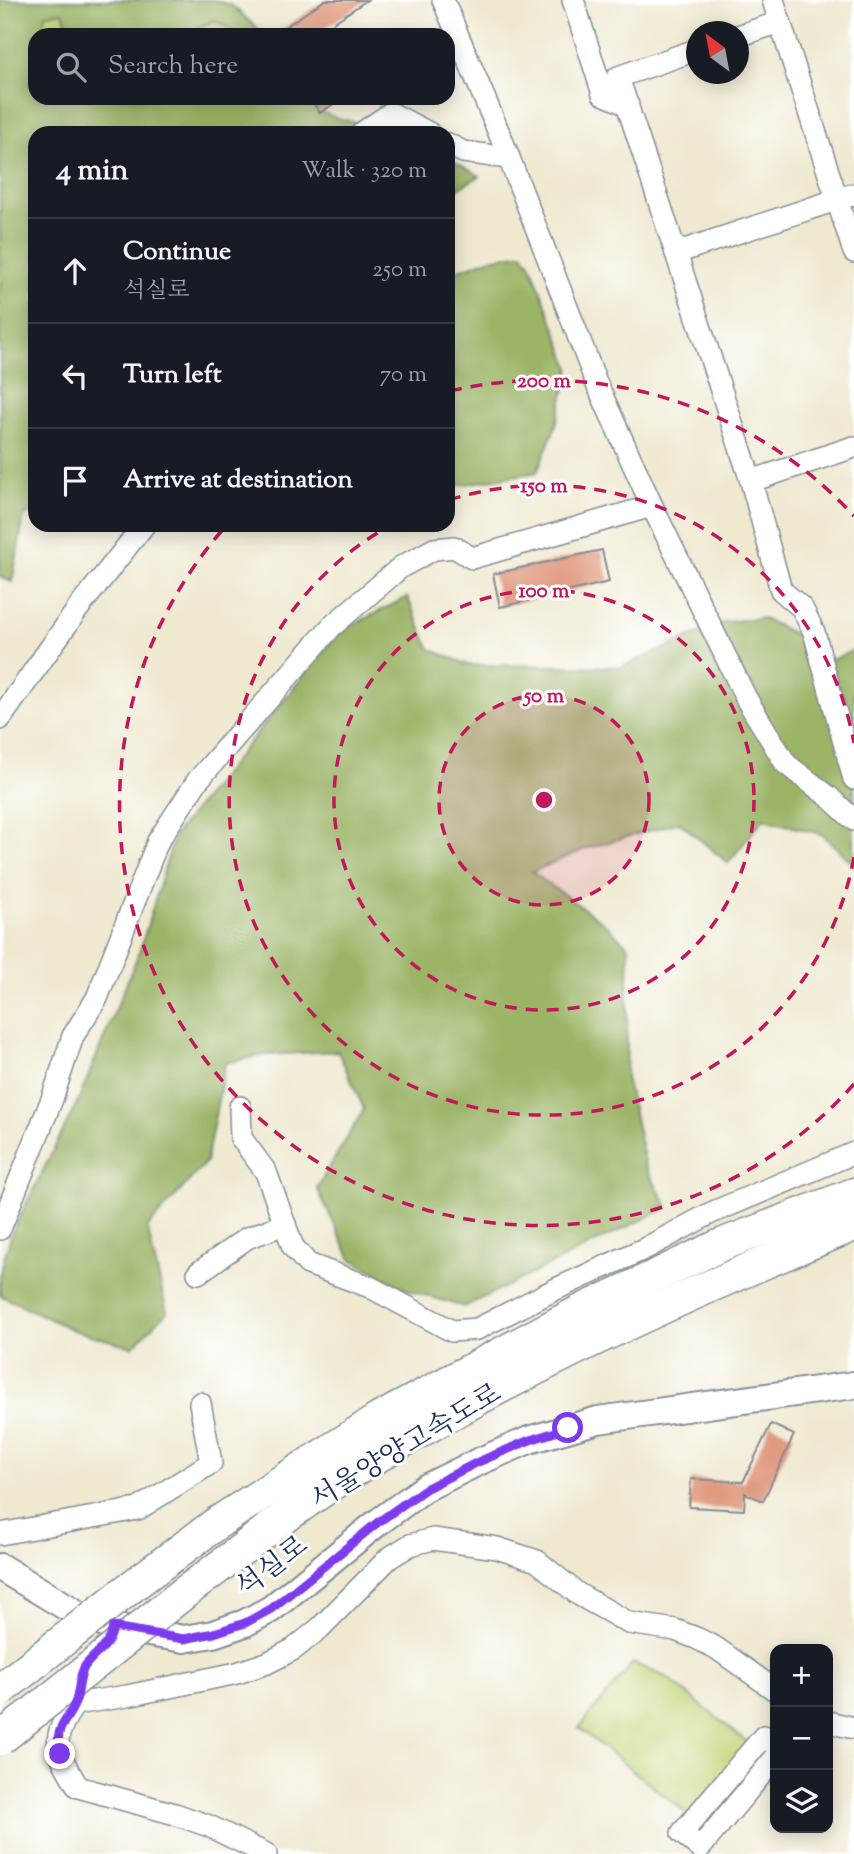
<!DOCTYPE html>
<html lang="en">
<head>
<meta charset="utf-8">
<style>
  body { margin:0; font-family:"Sorts Mill Goudy","Noto Serif KR",serif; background:#20242c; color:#f1f3f6 }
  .controls { position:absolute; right:21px; bottom:21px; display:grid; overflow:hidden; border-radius:14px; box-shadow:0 4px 18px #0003 }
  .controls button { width:63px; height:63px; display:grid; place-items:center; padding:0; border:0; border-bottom:2px solid #363941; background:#171b24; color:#f1f3f6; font:35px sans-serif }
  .compass { position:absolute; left:686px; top:21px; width:63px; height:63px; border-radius:50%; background:#171b24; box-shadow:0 4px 18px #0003; rotate:328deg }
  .stop { position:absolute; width:21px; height:21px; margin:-16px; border:5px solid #7c3aed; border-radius:50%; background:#fff }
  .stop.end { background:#7c3aed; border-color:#fff; box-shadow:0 2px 7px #0008 }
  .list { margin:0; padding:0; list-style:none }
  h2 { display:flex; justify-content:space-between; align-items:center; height:91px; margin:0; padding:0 28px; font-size:30px }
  h2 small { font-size:23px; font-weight:400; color:#9ea1a6 }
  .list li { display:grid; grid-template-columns:46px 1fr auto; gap:21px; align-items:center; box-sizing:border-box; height:105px; padding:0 28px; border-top:2px solid #363941 }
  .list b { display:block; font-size:26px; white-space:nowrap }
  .list p { margin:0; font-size:23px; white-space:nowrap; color:#9ea1a6 }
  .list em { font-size:23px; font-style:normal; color:#9ea1a6 }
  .icon { flex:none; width:38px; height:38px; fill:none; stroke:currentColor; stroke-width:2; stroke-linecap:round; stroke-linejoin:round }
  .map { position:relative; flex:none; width:854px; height:1854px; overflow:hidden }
  .search { position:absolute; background:#171b24; box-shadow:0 4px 18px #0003; left:28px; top:28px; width:427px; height:77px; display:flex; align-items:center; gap:18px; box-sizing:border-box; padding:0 24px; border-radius:21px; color:#9ea1a6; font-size:26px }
  .panel { position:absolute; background:#171b24; box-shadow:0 4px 18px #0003; left:28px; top:126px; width:427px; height:406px; border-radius:21px }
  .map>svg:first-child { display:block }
  .green { fill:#c4d274; stroke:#708069; stroke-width:2 }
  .forest { fill:#9bb466; stroke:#5b7262; stroke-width:2 }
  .building { fill:#dd9173 }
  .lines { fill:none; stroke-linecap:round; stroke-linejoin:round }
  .minor-casing { stroke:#858c97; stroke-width:24 }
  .major-casing { stroke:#858c97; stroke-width:30 }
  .highway-casing { stroke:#858c97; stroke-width:35 }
  .minor { stroke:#fff; stroke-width:21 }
  .major { stroke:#fff; stroke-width:26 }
  .highway { stroke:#fff; stroke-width:32 }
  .highway-bridge-casing { stroke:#858c97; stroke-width:35; stroke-linecap:butt }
  .highway-bridge { stroke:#fff; stroke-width:32 }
  .route { stroke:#7c3aed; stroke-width:9 }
  .ring { fill:none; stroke:#c2185b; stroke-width:3.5; stroke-dasharray:12 9 }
  .labels { text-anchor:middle; stroke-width:6; stroke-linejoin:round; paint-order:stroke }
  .street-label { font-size:28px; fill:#1b2f5e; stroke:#fff }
  .centre { fill:#c2185b; stroke:#fff; stroke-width:3.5 }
  .ring-label { font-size:21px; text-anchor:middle; font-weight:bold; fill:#c2185b; stroke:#fff; stroke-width:6; stroke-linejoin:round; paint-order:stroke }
</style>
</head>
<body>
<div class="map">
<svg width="854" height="1854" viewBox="0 0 854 1854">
  <rect width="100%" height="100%" fill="#fff"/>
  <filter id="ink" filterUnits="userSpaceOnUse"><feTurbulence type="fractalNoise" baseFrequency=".0143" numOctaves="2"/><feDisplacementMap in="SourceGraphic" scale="14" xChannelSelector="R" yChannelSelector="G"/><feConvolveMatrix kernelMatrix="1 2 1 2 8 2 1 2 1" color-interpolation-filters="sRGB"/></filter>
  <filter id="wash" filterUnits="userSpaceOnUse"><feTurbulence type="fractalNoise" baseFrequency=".00686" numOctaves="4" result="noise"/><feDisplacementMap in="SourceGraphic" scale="28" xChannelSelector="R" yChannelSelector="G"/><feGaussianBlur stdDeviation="1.57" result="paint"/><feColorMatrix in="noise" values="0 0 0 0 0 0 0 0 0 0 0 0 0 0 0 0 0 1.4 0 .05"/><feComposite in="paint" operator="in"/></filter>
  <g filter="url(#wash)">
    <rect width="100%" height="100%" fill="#efe9d0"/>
    <g class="green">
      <polygon points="63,12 70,35 40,35 46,14"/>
      <polygon points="214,20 240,35 183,35"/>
      <polygon points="633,1663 666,1677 748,1743 689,1815 579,1728"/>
    </g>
    <g class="forest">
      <path d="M0,0H213L231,5L265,35H240L214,20L183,35H70L63,12L46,14L40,35H35V98H306C323,124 373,122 400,133H35V508L24,517L12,582L0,577Z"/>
      <polygon points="448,158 480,176 448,194"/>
      <polygon points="523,253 531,265 570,368 556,425 537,472 448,487 448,274 489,259"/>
      <polygon points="407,597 430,649 468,665 622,667 725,622 762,618 802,638 814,668 854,650 854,864 821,834 763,819 728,863 679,822 585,849 532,872 604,923 629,947 626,1077 646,1168 668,1207 464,1307 405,1289 351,1259 317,1188 364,1109 338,1051 264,1055 225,1063 206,1162 147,1228 167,1312 132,1347 73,1330 0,1295 0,1273 12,1232 79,1099 140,950 175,834 339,632"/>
    </g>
    <g id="blocks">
      <g class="building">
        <polygon points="325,0 367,0 315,35 273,35"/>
        <polygon points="310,98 342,98 320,113"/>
        <polygon points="602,550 609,582 500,607 493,574"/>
        <polygon points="771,1424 794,1435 763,1501 745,1493 744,1510 689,1507 691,1479 743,1482"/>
      </g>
    </g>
  </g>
  <g filter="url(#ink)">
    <use href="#blocks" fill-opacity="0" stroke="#858c97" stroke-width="2"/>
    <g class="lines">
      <defs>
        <g id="minor">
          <polyline points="443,0 502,140 596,382 652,506 747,700 786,764 828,796 854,820"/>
          <polyline points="573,0 603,94 628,105"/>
          <polyline points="780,22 854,252"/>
          <polyline points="738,36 780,22 773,0"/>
          <polyline points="696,50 618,77 751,481 781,590 802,608 814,632 854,779"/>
          <polyline points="362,133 391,113 429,133"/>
          <polyline points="448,144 463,152 509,158"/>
          <polyline points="676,253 854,194"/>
          <polyline points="751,481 854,447"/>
          <polyline points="0,719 77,610 144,525"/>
          <polyline points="240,1107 241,1138 266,1172 293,1247 308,1264 370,1287 452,1331 477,1329 556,1289 646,1248 711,1213 854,1153"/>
          <polyline points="0,1229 52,1099 73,1036 97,998 158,841 198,780 331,627 401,567 434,549 454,547 472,558 652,506"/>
          <polyline points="198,1273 247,1238 285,1224"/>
          <polyline points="0,1534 138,1509 211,1463 200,1403"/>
          <polyline points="83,1670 75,1704 127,1696 237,1673 267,1663 294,1649 320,1628 389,1558 410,1545 433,1539 497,1548 537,1561 578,1594 629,1623 675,1630 696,1638 716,1648 775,1690"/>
          <path d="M75,1704C48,1741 57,1751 78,1787L175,1814L209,1826L266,1854"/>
          <polyline points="828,1722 854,1728"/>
          <polyline points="775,1744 764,1736 682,1833 700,1848 775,1758"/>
        </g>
        <polyline id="major" points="0,1567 83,1617 113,1627 184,1639 213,1634 245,1623 271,1609 377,1523 425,1488 478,1462 529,1440 598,1420 854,1385"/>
        <g id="highway">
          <polyline points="131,1587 217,1523 379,1419 579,1312 721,1245 854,1194"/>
          <path d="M184,1593C231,1559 276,1521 325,1489C491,1382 671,1300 854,1225"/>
        </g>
      </defs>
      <use href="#minor" class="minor-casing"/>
      <use href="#major" class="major-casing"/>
      <use href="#highway" class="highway-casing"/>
      <use href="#minor" class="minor"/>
      <use href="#major" class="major"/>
      <use href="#highway" class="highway"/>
      <defs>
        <g id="highway-bridge">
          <polyline points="0,1690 131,1587"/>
          <polyline points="0,1739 184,1593"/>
        </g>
      </defs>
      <use href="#highway-bridge" class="highway-bridge-casing"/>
      <use href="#highway-bridge" class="highway-bridge"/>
    </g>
  </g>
  <g class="lines" filter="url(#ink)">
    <path class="route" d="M60,1754C54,1726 65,1726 75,1703C80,1692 78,1676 85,1666C96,1651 110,1648 113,1627L184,1639L214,1633L245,1623L271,1609L377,1523L425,1489L478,1462L530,1440L568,1428"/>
  </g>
  <circle cx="544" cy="800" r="105" fill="#c2185b" fill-opacity=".12"/>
  <g class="ring">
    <circle cx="544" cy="800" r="105"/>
    <circle cx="544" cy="800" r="210"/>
    <path d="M854 857A315 315 0 1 1 389 526M449 500A315 315 0 0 1 854 743"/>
    <path d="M854 1084A420 420 0 0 1 225 527M450 391A420 420 0 0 1 854 516"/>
  </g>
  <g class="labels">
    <g class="street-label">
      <text transform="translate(405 1445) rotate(-31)" y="10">서울양양고속도로</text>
      <text transform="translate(271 1565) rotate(-37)" y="10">석실로</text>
    </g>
  </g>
  <circle cx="544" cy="800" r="10" class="centre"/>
  <g class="ring-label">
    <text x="544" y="387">200 m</text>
    <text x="544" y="492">150 m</text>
    <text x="544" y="597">100 m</text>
    <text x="544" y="702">50 m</text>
  </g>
</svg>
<div class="controls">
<button>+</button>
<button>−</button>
<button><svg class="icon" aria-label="layers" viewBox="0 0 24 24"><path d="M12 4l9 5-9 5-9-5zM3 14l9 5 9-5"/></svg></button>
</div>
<svg class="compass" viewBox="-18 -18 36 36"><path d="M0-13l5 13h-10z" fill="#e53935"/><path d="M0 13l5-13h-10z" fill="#9ea1a6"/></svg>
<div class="stop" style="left:568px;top:1428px"></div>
<div class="stop end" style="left:60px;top:1754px"></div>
<div class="search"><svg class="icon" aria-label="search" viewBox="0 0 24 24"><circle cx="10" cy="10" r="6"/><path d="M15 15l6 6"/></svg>Search here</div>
<section class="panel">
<h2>4 min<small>Walk · 320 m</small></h2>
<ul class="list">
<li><svg class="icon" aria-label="ahead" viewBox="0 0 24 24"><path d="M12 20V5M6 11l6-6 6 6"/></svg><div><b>Continue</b><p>석실로</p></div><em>250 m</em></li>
<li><svg class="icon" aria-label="left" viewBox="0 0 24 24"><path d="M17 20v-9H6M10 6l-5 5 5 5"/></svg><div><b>Turn left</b></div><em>70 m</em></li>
<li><svg class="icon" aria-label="arrive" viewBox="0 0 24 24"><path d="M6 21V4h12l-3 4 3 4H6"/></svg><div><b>Arrive at destination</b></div></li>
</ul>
</section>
</div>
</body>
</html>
